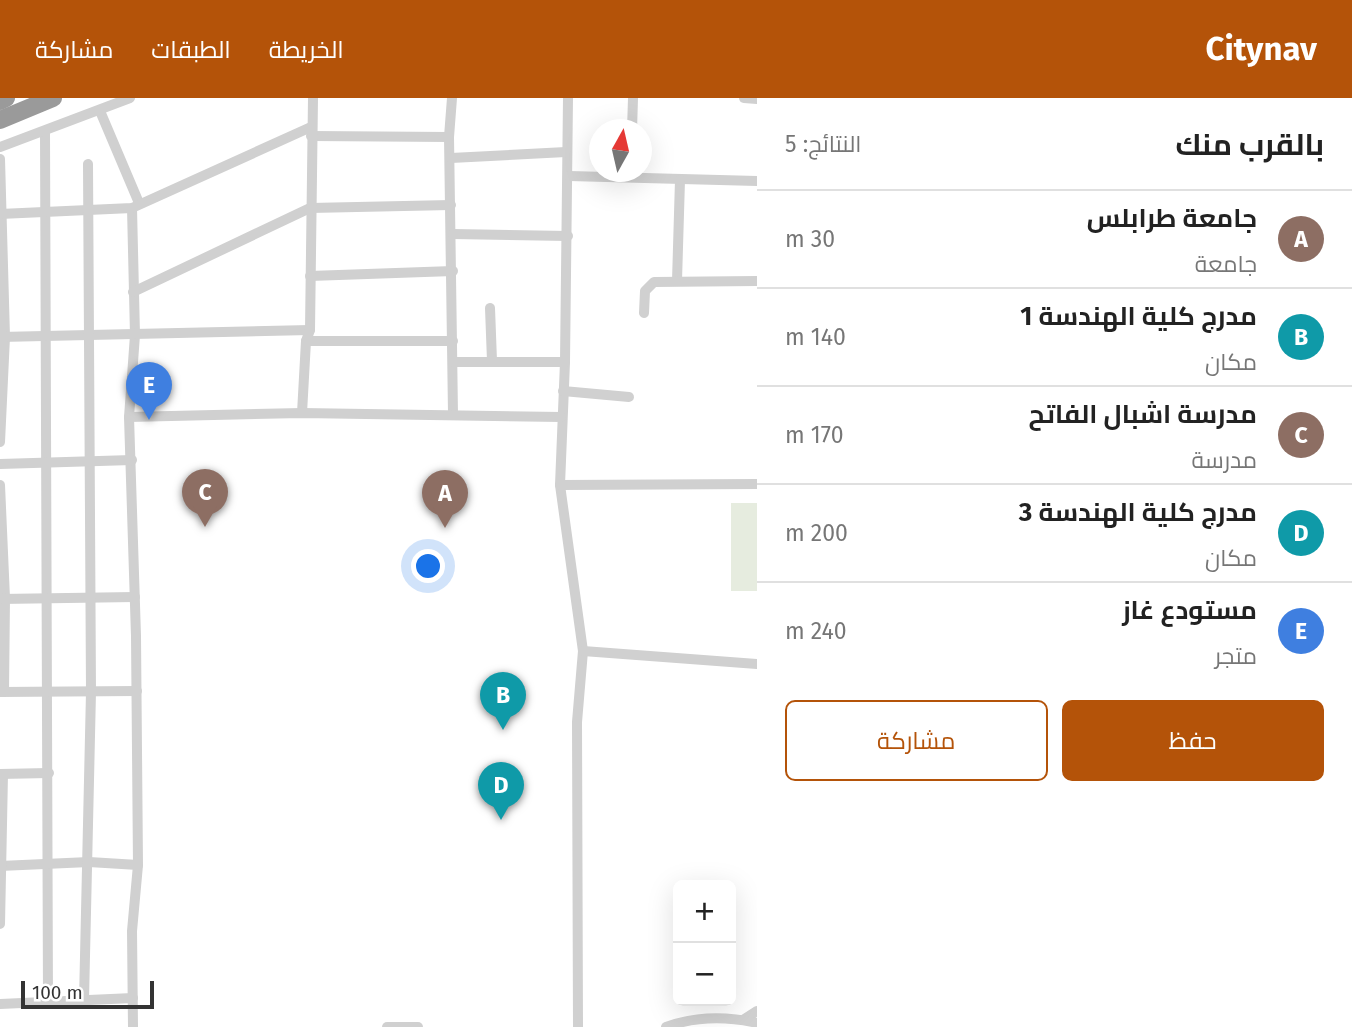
<!DOCTYPE html>
<html lang="ar">
<head>
<meta charset="utf-8">
<style>
  body { margin:0; font-family:"Fira Sans",Cairo,sans-serif; background:#f6f6f6; color:#222; direction:rtl }
  .controls { position:absolute; right:21px; bottom:21px; display:grid; overflow:hidden; border-radius:10px; box-shadow:0 7px 28px #0002 }
  .controls button { width:63px; height:63px; display:grid; place-items:center; padding:0; border:0; border-bottom:2px solid #e0e0e0; background:#fff; color:#222; font:35px sans-serif }
  .compass { position:absolute; left:589px; top:21px; width:63px; height:63px; border-radius:50%; background:#fff; box-shadow:0 7px 28px #0002; rotate:8deg }
  .scale { position:absolute; left:21px; bottom:18px; width:133px; box-sizing:border-box; padding-left:7px; border:4px solid #333; border-top:0; font-size:19px; line-height:24px; white-space:nowrap; color:#333; -webkit-text-stroke:5px #fff; paint-order:stroke }
  .you { position:absolute; left:429px; top:469px; width:24px; height:24px; margin:-18px; border:5px solid #fff; border-radius:50%; background:#1a73e8; box-shadow:0 0 0 10px #1a73e833 }
  .badge { display:grid; place-items:center; width:46px; height:46px; border-radius:50%; background:#b45309; color:#fff; font-size:23px; font-weight:700 }
  .pin { position:absolute; translate:-50% -58px; filter:drop-shadow(0 2px 4px #0008) }
  .pin::after { content:''; position:absolute; top:37px; width:24px; height:21px; background:inherit; clip-path:polygon(0 0,100% 0,50% 100%) }
  .list { margin:0; padding:0; list-style:none }
  h2 { display:flex; justify-content:space-between; align-items:center; height:91px; margin:0; padding:0 28px; font-size:30px }
  h2 small { font-size:23px; font-weight:400; color:#767676 }
  .list li { display:grid; grid-template-columns:46px 1fr auto; gap:21px; align-items:center; box-sizing:border-box; height:98px; padding:0 28px; border-top:2px solid #e0e0e0 }
  .list b { display:block; font-size:26px; white-space:nowrap }
  .list p { margin:0; font-size:23px; white-space:nowrap; color:#767676 }
  .list em { font-size:23px; font-style:normal; color:#767676 }
  .actions { display:flex; gap:14px; padding:21px 28px }
  .actions a { flex:1; padding:16px 0; border:2px solid #b45309; border-radius:10px; text-align:center; font-size:24px; color:#b45309 }
  .actions .main { background:#b45309; color:#fff }
  .map { position:relative; flex:none; width:757px; height:929px; overflow:hidden; direction:ltr }
  header { display:flex; align-items:center; gap:42px; box-sizing:border-box; height:98px; padding:0 35px; background:#b45309; color:#fff }
  header strong { font-size:33px }
  nav { display:flex; gap:38px; margin-inline-start:auto; font-size:24px }
  main { display:flex }
  aside { flex:1; background:#fff }
  .map>svg:first-child { display:block }
  .green { fill:#e6ecdf }
  .lines { fill:none; stroke-linecap:round; stroke-linejoin:round }
  .street { stroke:#d0d0d0; stroke-width:10 }
  .highway { stroke:#9a9a9a; stroke-width:18 }
</style>
</head>
<body>
<header>
<strong>Citynav</strong>
<nav><a>الخريطة</a><a>الطبقات</a><a>مشاركة</a></nav>
</header>
<main>
<aside>
<h2>بالقرب منك<small>النتائج: 5</small></h2>
<ul class="list">
<li><span class="badge" style="background:#8d6e63">A</span><div><b>جامعة طرابلس</b><p>جامعة</p></div><em>30 m</em></li>
<li><span class="badge" style="background:#0f9aa8">B</span><div><b>مدرج كلية الهندسة 1</b><p>مكان</p></div><em>140 m</em></li>
<li><span class="badge" style="background:#8d6e63">C</span><div><b>مدرسة اشبال الفاتح</b><p>مدرسة</p></div><em>170 m</em></li>
<li><span class="badge" style="background:#0f9aa8">D</span><div><b>مدرج كلية الهندسة 3</b><p>مكان</p></div><em>200 m</em></li>
<li><span class="badge" style="background:#3f7fe0">E</span><div><b>مستودع غاز</b><p>متجر</p></div><em>240 m</em></li>
</ul>
<div class="actions"><a class="main">حفظ</a><a>مشاركة</a></div>
</aside>
<div class="map">
<svg width="757" height="929" viewBox="0 0 757 929">
  <rect width="100%" height="100%" fill="#fff"/>
  <rect class="green" x="731" y="405" width="26" height="88"/>
  <g class="lines">
    <g class="street">
      <polyline points="452,0 449,39 453,316"/>
      <polyline points="568,0 565,264 560,387 583,553 577,624 578,929"/>
      <polyline points="744,0 757,1"/>
      <polyline points="100,13 139,105"/>
      <polyline points="632,32 633,0"/>
      <polyline points="45,33 48,904"/>
      <polyline points="311,38 449,39"/>
      <polyline points="0,49 130,0"/>
      <polyline points="451,60 566,54"/>
      <polyline points="0,61 5,239 0,344"/>
      <polyline points="569,78 757,83"/>
      <polyline points="132,110 135,237 129,319 136,538 138,767 132,833 133,929"/>
      <polyline points="0,116 132,110 311,29"/>
      <polyline points="453,136 568,138"/>
      <polyline points="310,178 453,173"/>
      <polyline points="677,183 680,82"/>
      <polyline points="133,194 310,110 451,107"/>
      <polyline points="490,210 492,263"/>
      <polyline points="644,215 645,193 654,184 757,183"/>
      <polyline points="0,239 310,232"/>
      <polyline points="306,243 453,243"/>
      <polyline points="454,264 565,264"/>
      <polyline points="563,293 629,299"/>
      <polyline points="302,315 306,243 310,232 313,0"/>
      <polyline points="129,319 302,315 561,319"/>
      <polyline points="0,366 132,362"/>
      <polyline points="0,387 5,500 4,594"/>
      <polyline points="560,387 757,386"/>
      <polyline points="0,501 135,499"/>
      <polyline points="583,553 757,566"/>
      <polyline points="0,594 137,593"/>
      <polyline points="0,676 49,675"/>
      <polyline points="0,768 89,764 138,767"/>
      <polyline points="0,826 3,676"/>
      <polyline points="84,902 91,594 88,66"/>
      <polyline points="0,906 133,900"/>
      <polyline points="743,922 757,913"/>
      <polyline points="387,929 418,929"/>
      <path d="M666,929C696,918 726,918 757,925"/>
    </g>
    <g class="highway">
      <polyline points="0,3 6,0"/>
      <polyline points="0,22 53,0"/>
    </g>
  </g>
</svg>
<div class="controls">
<button>+</button>
<button>−</button>
</div>
<svg class="compass" viewBox="-18 -18 36 36"><path d="M0-13l5 13h-10z" fill="#e53935"/><path d="M0 13l5-13h-10z" fill="#767676"/></svg>
<div class="scale">100 m</div>
<div class="you"></div>
<div class="pin badge" style="left:445px;top:430px;background:#8d6e63">A</div>
<div class="pin badge" style="left:503px;top:632px;background:#0f9aa8">B</div>
<div class="pin badge" style="left:205px;top:429px;background:#8d6e63">C</div>
<div class="pin badge" style="left:501px;top:722px;background:#0f9aa8">D</div>
<div class="pin badge" style="left:149px;top:322px;background:#3f7fe0">E</div>
</div>
</main>
</body>
</html>
